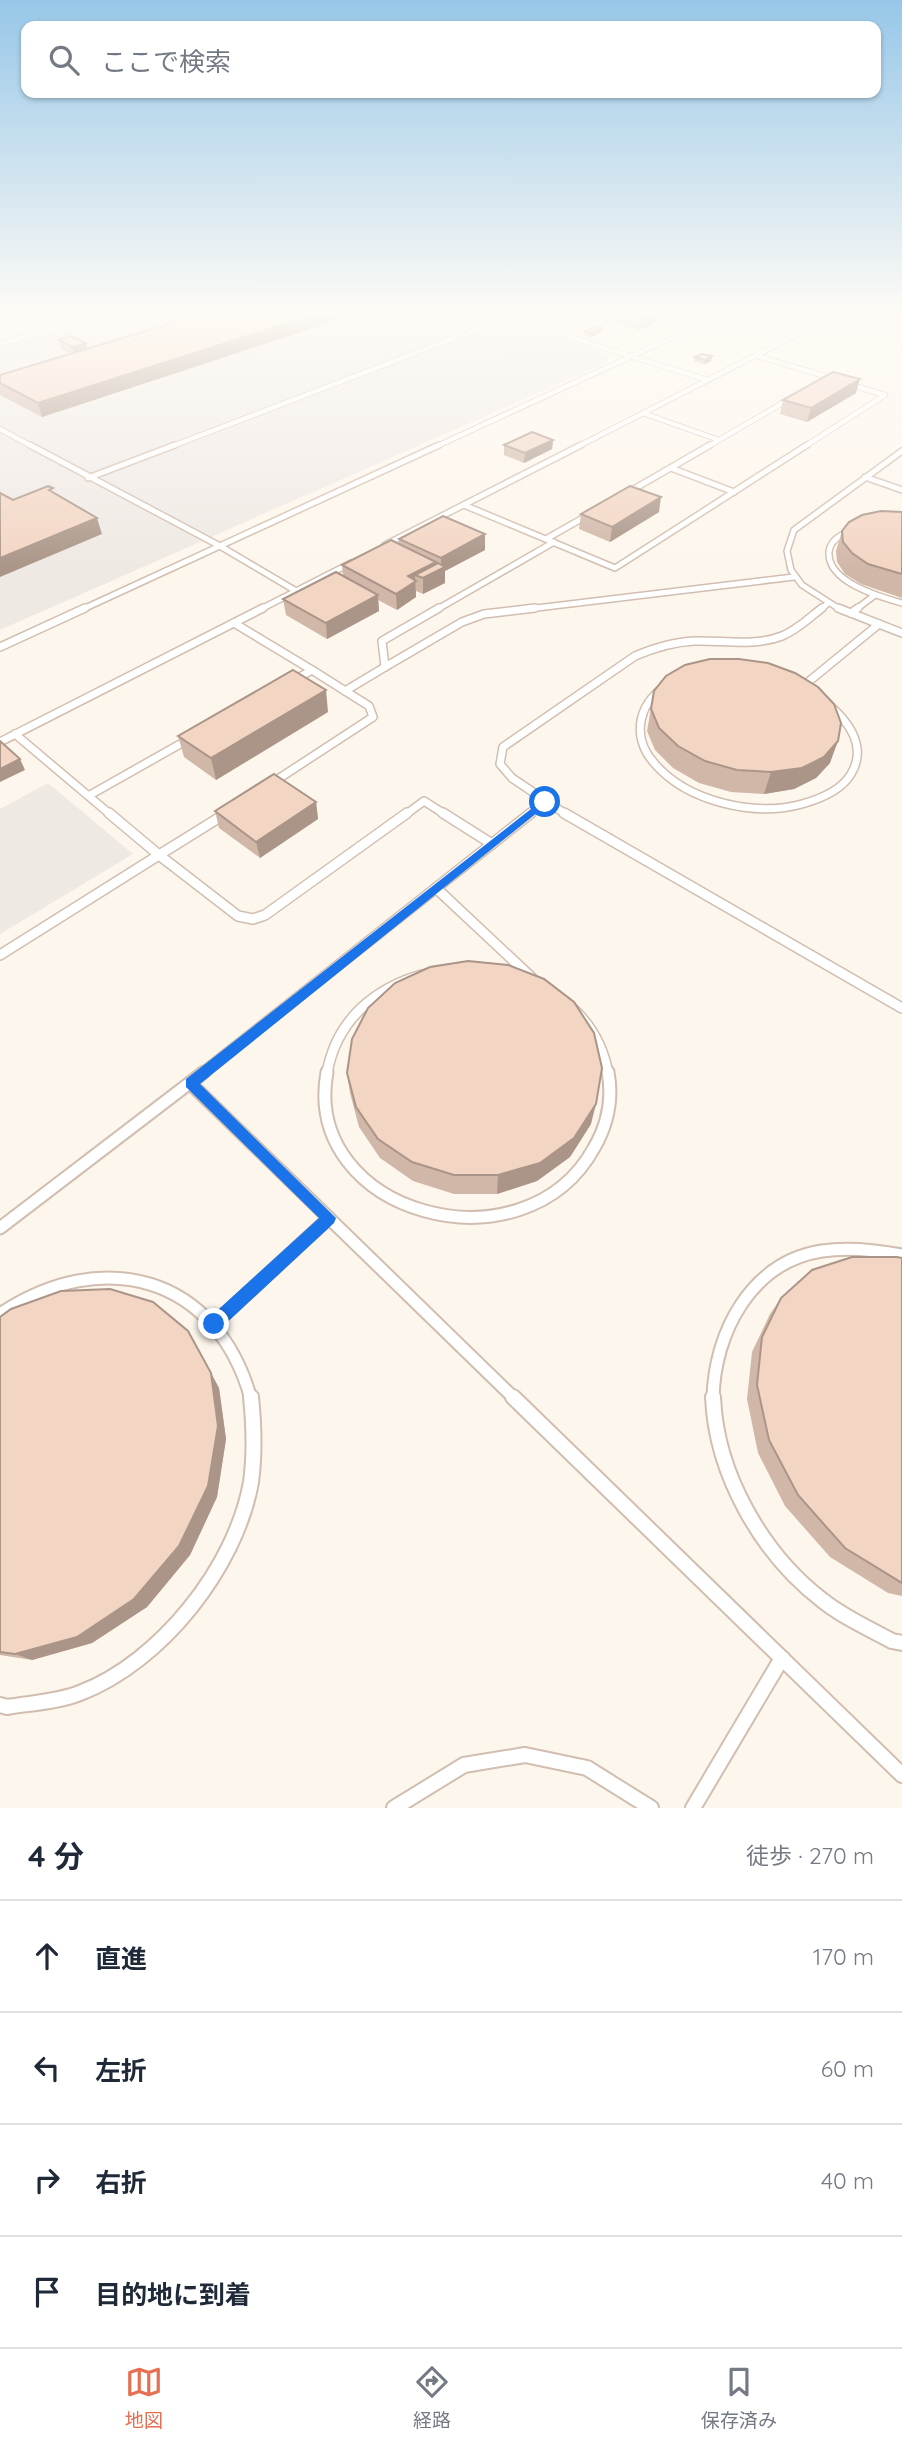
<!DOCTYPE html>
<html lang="ja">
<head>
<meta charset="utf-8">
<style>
  body { margin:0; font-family:Quicksand,"Noto Sans JP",sans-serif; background:#f6f6f7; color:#1f2937 }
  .stop { position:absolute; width:21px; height:21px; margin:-16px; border:5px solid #1a73e8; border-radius:50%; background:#fff }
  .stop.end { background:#1a73e8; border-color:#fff; box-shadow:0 2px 7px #0008 }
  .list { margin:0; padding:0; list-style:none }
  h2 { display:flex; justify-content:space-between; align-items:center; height:91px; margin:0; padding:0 28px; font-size:30px }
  h2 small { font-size:23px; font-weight:400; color:#747a83 }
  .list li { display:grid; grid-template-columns:46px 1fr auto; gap:21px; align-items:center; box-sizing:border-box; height:112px; padding:0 28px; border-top:2px solid #e0e1e3 }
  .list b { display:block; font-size:26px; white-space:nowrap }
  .list em { font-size:23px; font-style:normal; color:#747a83 }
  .icon { flex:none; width:38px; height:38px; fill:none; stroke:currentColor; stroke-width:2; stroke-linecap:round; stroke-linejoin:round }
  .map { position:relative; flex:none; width:902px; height:1808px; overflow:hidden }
  .search { position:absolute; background:#fff; box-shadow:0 2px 5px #0004; left:21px; right:21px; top:21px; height:77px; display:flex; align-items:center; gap:18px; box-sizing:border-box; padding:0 24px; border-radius:14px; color:#747a83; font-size:26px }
  .sheet { height:539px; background:#fff }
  nav { display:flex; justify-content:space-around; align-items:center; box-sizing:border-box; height:98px; border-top:2px solid #e0e1e3; background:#fff; font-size:19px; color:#747a83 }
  nav a { display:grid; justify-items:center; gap:4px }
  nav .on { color:#e76f51 }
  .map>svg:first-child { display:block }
  .industrial { fill:#efe9e4 }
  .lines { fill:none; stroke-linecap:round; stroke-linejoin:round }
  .service-far5-casing { stroke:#d1beb0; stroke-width:6 }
  .service-far4-casing { stroke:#d1beb0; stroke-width:8 }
  .service-far3-casing { stroke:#d1beb0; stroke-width:10 }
  .service-far2-casing { stroke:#d1beb0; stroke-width:12 }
  .service-far1-casing { stroke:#d1beb0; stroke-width:15 }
  .service-casing { stroke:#d1beb0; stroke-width:18 }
  .minor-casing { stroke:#d1beb0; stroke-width:3 }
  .service-far5 { stroke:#fff; stroke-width:4.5 }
  .service-far4 { stroke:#fff; stroke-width:5 }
  .service-far3 { stroke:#fff; stroke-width:7 }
  .service-far2 { stroke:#fff; stroke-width:9 }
  .service-far1 { stroke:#fff; stroke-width:11 }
  .service { stroke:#fff; stroke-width:14 }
  .minor { fill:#fff; fill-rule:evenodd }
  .wall { fill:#d1b7a8 }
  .shaded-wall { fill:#aa9588 }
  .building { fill:#f3d5c3; stroke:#aa9588; stroke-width:2 }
  .route { fill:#1a73e8 }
</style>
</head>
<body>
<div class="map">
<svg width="902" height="1808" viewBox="0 0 902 1808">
  <rect width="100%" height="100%" fill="#fdf6ec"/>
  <g class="industrial">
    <polygon points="107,316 488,316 607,354 608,362 0,630 0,348"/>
    <polygon points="48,783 133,854 0,934 0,809"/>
  </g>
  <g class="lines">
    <defs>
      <g id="service-far5">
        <polyline points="666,316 699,326"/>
        <polyline points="879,316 902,343"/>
        <polyline points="890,316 902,319"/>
        <polyline points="504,317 708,380"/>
        <polyline points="0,344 96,316"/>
        <polyline points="757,356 835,379"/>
        <polyline points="643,413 716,439"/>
        <polyline points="0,429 33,447"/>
        <polyline points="170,447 507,318"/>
        <polyline points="435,447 719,316"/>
        <polyline points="577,447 833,316"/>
        <polyline points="707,447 793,397"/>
        <polyline points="804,447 885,395 848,384"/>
      </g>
      <g id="service-far4">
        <polyline points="30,445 220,546 296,591"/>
        <polyline points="671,468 734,492"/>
        <polyline points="865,477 902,490"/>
        <polyline points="88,478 175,445"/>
        <polyline points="627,493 710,445"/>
        <polyline points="464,505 615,568 807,445"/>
        <path d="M852,531C842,534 830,540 829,552C827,582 880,597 902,603"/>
        <polyline points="546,539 590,514"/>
        <polyline points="385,545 581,445"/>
        <polyline points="81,610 439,445"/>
        <polyline points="259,610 351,563"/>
        <polyline points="436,610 554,542"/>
        <polyline points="520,610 794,577"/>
        <polyline points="820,610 827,604"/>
        <polyline points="841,610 802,585 791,570 787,551 794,530 902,451"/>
        <polyline points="855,610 875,595"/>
      </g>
      <g id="service-far3">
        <polyline points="838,608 902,633"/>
        <polyline points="851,613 858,608"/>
        <polyline points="234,623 312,670 293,681"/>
        <polyline points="0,647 85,608"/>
        <polyline points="385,667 462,622 484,614 535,608"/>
        <path d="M730,672C751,674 773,676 793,684C825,696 875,735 851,774C841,791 820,799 802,804C755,817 688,802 655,764C629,736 639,698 673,682C690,673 711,673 730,672Z"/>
        <polyline points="802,687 879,624"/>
        <polyline points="345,691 385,667 382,641 439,608"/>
        <polyline points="15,734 111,815"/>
        <polyline points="0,742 263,608"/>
        <polyline points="272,783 373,717 369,706 312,670"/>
        <polyline points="90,795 189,739"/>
        <polyline points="405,815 424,801 446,815"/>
        <polyline points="529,815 545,802"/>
        <path d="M567,815L512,778L500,764L503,747L635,656C654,648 673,642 694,641C722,640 754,647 782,636C797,630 809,618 822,608"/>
      </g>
      <g id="service-far2">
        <polyline points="443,813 492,844"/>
        <polyline points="564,813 902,1008"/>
        <polyline points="225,814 159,855 238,916 253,919 265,915 407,813"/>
        <polyline points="436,888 532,978"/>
        <polyline points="0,955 159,855 109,813"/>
        <polyline points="202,1073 531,813"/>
        <path d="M327,1073C352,934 582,936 608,1073"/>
      </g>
      <g id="service-far1">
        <path d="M327,1072C301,1214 524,1275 594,1148C608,1124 613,1099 608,1072"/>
        <polyline points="190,1083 515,1399"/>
        <polyline points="0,1228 204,1072"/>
        <path d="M0,1314C103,1245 217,1276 251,1399"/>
        <polyline points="214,1324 329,1218"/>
        <path d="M713,1399C714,1333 751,1262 822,1251C849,1247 875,1250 902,1255"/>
      </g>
      <g id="service">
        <polyline points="513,1397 902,1775"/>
        <path d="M713,1397C716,1474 762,1554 822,1600C843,1617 868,1628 892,1641L902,1643"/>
        <path d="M0,1705L7,1707C31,1703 57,1702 80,1693C161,1662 236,1567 251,1482C255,1453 254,1426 251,1397"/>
        <polyline points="394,1808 464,1765 525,1755 587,1768 651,1808"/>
        <polyline points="693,1808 782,1658"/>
      </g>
      <polygon id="minor" points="0,316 9,316 0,320"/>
    </defs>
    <use href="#service-far5" class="service-far5-casing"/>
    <use href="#service-far4" class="service-far4-casing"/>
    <use href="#service-far3" class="service-far3-casing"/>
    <use href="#service-far2" class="service-far2-casing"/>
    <use href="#service-far1" class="service-far1-casing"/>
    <use href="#service" class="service-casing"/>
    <use href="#minor" class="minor-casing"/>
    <use href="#service-far5" class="service-far5"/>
    <use href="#service-far4" class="service-far4"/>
    <use href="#service-far3" class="service-far3"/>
    <use href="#service-far2" class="service-far2"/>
    <use href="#service-far1" class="service-far1"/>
    <use href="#service" class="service"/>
    <use href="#minor" class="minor"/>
  </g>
  <g class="wall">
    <polygon points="160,316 350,316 42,417 0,395 0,375 71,354 61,349 58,340 86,343 87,349 172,323 160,318"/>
    <polygon points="457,316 488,316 474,322"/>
    <polygon points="595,316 660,316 660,321 639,330"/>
    <polygon points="584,331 602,332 591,337 584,335"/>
    <polygon points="712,356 711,361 704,364 694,361 695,357"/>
    <polygon points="856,393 807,422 780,414 783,400"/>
    <polygon points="553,440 552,449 524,463 504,455 504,445"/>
    <polygon points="659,512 610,542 579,529 581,514"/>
    <polygon points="902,512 902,598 861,584 845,574 837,562 836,551 842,531"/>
    <polygon points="485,534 485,550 445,571 445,583 423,594 416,591 416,597 397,610 378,600 379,611 327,639 286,615 283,599 343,576 342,565 399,544 399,539"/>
    <polygon points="654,691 830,763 816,778 794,789 764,794 731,792 699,783 673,768 655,750 647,731"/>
    <polygon points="328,712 216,780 184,757 178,736"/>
    <polygon points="316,802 318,819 260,858 219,828 215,811"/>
    <polygon points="347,1073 591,1124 570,1157 537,1181 497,1194 454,1194 413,1181 380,1158 359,1127 350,1093"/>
    <polygon points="902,1258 902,1596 888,1593 830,1557 785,1506 758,1453 747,1399 752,1352 770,1314 781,1298"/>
    <polygon points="0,1317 188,1331 219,1388 226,1439 217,1497 190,1555 147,1607 92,1643 32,1660 0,1655"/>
  </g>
  <g class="shaded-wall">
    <polygon points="310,316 350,316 42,417 38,403"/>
    <polygon points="474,316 488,316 474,322"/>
    <polygon points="641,316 660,316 660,321 639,330"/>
    <polygon points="602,328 602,332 591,337 591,333"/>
    <polygon points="86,343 88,352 75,356 73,347"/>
    <polygon points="712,356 711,361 704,364 705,360"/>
    <polygon points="860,379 856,393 807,422 811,408"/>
    <polygon points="553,440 552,449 524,463 525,453"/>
    <polygon points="661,497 659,512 610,542 612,527"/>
    <polygon points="97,518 102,534 0,577 0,558"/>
    <polygon points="485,534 485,550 445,571 445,583 423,594 423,578 415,575 416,597 397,610 396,594 408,576 436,562 436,572 441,569 441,558"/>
    <polygon points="378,595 379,611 327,639 326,623"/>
    <polygon points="326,690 328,712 216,780 211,758"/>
    <polygon points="838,741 830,763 816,778 794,789 764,794 771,772"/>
    <polygon points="20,759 25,770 0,782 0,769"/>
    <polygon points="316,802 318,819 260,858 256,842"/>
    <polygon points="596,1104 591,1124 570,1157 537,1181 497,1194 498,1175"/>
    <polygon points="188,1331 219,1388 226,1439 217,1497 190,1555 147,1607 92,1643 32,1660 15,1654"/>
  </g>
  <g class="building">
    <polygon points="185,316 310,316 38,403 0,383 0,375 189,318"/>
    <polygon points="596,326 602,328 591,333 584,331"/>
    <polygon points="71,336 86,343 73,347 58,340"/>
    <polygon points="702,354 712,356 705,360 695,357"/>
    <polygon points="833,372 860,379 811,408 783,400"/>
    <polygon points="532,432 553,440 525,453 504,445"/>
    <polygon points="48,486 53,488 49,490 97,518 0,558 0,493 13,500"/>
    <polygon points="630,486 661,497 612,527 581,514"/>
    <polygon points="881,511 902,512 902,574 868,564 852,553 843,542 842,531 849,522 862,515"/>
    <polygon points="443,516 485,534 441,558 399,539"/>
    <polygon points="391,540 436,562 408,576 416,581 396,594 342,565"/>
    <polygon points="438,563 445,567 423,578 415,575"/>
    <polygon points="336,572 378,595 326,623 283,599"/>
    <polygon points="710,659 739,659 768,663 795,673 818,687 834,704 841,723 838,741 824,757 802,768 771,772 737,770 705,761 678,746 659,728 651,709 654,691 666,676 685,665"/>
    <polygon points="293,670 326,690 211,758 178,736"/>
    <polygon points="0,741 20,759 0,769"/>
    <polygon points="274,774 316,802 256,842 215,811"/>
    <polygon points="468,961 508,965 544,979 574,1002 594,1033 602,1068 596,1104 574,1138 540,1163 498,1175 454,1175 412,1162 378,1139 356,1107 347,1073 352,1039 368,1008 395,983 430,967"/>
    <polygon points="852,1257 897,1257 902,1258 902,1583 845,1548 798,1495 769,1440 757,1385 762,1337 781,1298 812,1270"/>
    <polygon points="110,1289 153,1302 188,1331 211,1373 218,1426 208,1486 179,1546 134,1599 77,1637 15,1654 0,1652 0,1317 11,1309 61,1291"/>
  </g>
  <linearGradient id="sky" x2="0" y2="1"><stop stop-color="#97c7e8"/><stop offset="0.55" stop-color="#fefbf6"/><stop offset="1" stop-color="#fefbf6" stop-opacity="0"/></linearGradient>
  <rect width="902" height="570" fill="url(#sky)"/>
  <polygon class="route" points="545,798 548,799 548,804 200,1084 336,1218 334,1223 220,1329 214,1332 209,1329 206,1324 209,1318 319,1218 186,1087 186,1079"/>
</svg>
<div class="stop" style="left:545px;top:802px"></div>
<div class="stop end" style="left:214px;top:1324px"></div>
<div class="search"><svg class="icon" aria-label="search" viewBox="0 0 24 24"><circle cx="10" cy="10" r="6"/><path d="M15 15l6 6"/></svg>ここで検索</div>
</div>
<section class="sheet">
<h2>4 分<small>徒歩 · 270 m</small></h2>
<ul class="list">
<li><svg class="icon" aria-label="ahead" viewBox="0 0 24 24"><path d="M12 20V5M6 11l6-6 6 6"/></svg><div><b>直進</b></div><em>170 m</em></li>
<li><svg class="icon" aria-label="left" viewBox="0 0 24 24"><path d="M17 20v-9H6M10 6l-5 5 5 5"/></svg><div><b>左折</b></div><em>60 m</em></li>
<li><svg class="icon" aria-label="right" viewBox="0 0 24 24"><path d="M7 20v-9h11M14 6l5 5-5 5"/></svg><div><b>右折</b></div><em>40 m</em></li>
<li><svg class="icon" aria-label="arrive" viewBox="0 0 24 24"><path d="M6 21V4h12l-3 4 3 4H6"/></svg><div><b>目的地に到着</b></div></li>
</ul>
</section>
<nav>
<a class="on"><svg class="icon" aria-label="map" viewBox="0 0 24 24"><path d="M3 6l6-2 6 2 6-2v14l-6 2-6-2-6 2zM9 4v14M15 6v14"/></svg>地図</a>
<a><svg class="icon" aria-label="directions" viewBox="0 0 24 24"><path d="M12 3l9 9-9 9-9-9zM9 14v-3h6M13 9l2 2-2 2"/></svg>経路</a>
<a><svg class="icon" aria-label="saved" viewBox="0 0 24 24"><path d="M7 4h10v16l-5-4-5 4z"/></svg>保存済み</a>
</nav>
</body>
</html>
